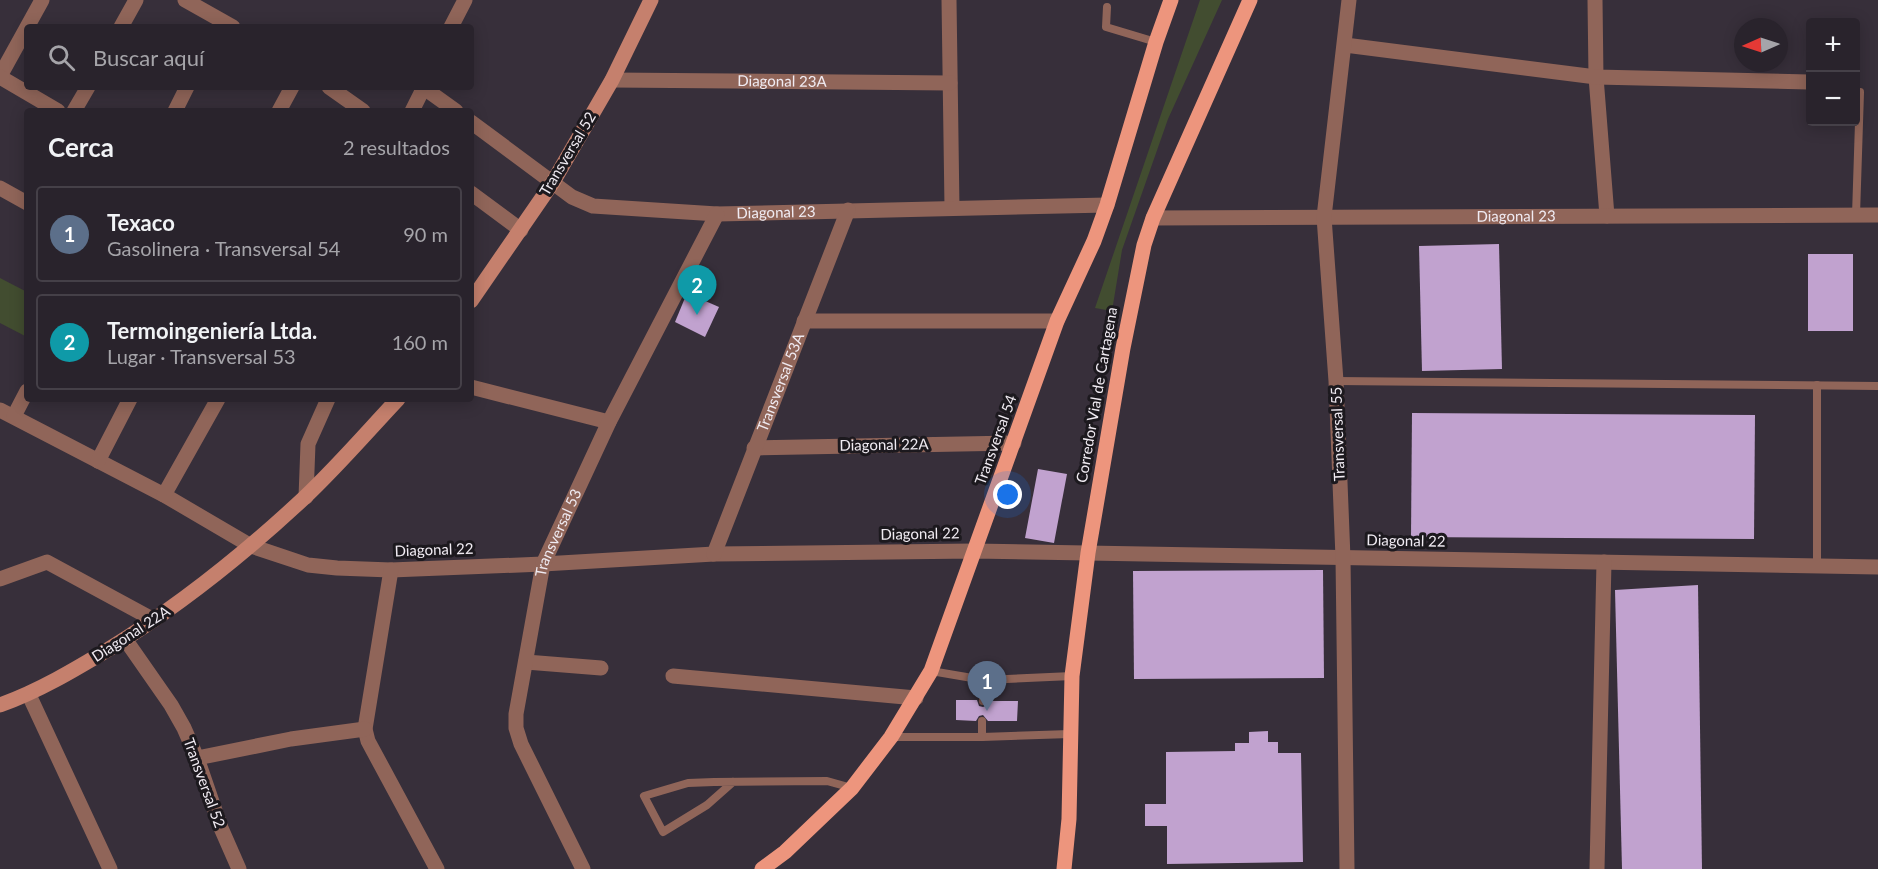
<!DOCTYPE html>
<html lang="es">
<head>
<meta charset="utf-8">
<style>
  body { margin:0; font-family:Lato,sans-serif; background:#312b34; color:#f1f3f6 }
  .controls { position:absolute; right:18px; top:18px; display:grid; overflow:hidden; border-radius:6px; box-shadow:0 3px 15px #0003 }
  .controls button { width:54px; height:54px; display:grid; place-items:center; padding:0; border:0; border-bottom:2px solid #454048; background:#29232c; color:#f1f3f6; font:30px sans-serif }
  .compass { position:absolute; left:1734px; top:18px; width:54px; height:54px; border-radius:50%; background:#29232c; box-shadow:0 3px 15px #0003; rotate:267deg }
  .you { position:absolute; left:1008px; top:495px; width:21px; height:21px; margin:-15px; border:4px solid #fff; border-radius:50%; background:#1a73e8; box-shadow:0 0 0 9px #1a73e833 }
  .badge { display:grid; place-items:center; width:39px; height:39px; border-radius:50%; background:#bca0f2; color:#fff; font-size:20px; font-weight:700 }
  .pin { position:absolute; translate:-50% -50px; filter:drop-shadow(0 2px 3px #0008) }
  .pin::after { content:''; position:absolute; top:32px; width:21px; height:18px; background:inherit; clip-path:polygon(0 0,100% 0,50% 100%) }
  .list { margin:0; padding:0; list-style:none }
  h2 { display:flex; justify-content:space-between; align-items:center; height:78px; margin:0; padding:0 24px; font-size:26px }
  h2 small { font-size:20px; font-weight:400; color:#a5a4a9 }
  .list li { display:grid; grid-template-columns:39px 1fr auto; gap:18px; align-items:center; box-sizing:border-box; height:96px; margin:0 12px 12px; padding:0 12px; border:2px solid #454048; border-radius:6px }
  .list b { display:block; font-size:22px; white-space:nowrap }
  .list p { margin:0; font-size:20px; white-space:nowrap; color:#a5a4a9 }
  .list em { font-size:20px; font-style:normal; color:#a5a4a9 }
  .icon { flex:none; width:33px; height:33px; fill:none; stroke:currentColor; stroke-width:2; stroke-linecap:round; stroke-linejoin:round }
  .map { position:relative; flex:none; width:1878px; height:869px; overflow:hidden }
  .search { position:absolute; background:#29232c; box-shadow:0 3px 15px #0003; left:24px; top:24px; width:450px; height:66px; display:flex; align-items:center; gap:15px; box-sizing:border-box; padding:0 21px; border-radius:6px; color:#a5a4a9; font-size:22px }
  .panel { position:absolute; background:#29232c; box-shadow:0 3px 15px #0003; left:24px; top:108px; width:450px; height:294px; border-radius:6px }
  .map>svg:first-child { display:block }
  .green { fill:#424d30 }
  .building { fill:#c1a2cf }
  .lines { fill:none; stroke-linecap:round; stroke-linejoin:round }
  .lane { stroke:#906559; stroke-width:8 }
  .street { stroke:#906559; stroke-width:15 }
  .secondary { stroke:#c5806d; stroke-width:15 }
  .primary { stroke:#ed957d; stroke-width:15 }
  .labels { text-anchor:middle; stroke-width:6; stroke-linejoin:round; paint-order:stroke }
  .street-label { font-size:15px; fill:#f0ebf2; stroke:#1c191e }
</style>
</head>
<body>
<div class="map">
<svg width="1878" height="869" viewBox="0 0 1878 869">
  <rect width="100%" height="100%" fill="#372f3a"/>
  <g class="green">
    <polygon points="1200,0 1222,0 1168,119 1122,250 1112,311 1095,308"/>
    <polygon points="0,278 27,292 27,337 0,323"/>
  </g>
  <g class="building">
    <polygon points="1499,244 1502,369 1422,371 1419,246"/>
    <rect x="1808" y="254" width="45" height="77"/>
    <polygon points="687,293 719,307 705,337 675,322"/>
    <polygon points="1412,413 1755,415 1754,539 1411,537"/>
    <polygon points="1038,469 1067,474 1054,543 1025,538"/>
    <polygon points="1323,570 1324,678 1134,679 1133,571"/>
    <polygon points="1698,585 1702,869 1622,869 1615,590"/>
    <polygon points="956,700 977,700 979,706 983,707 988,705 989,701 1018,701 1017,721 988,721 983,715 979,716 976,721 956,720"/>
    <polygon points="1268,731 1268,742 1278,742 1278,753 1301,753 1303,862 1167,864 1167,826 1145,826 1145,804 1166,804 1166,752 1235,751 1235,743 1249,743 1249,732"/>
  </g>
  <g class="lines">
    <g class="lane">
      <polyline points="1107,7 1106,27 1156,42"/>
      <polyline points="1856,215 1860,92"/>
      <polyline points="1336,381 1878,386"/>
      <polyline points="1817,385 1817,566"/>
      <polyline points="931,671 984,680"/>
      <polyline points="983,701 984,680 1072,676"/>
      <polyline points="982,721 982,737 1070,734"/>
      <polyline points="891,737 982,737"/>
      <polyline points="733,782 707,805 663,832 644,796 688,783 714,782 827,781 852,788"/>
    </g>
    <g class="street">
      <polyline points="185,0 233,27"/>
      <polyline points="949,0 952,208"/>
      <polyline points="1595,0 1596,77 1607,216"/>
      <polyline points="121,27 136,0"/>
      <polyline points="451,27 465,0"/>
      <polyline points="1345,45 1596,77 1809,82"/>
      <polyline points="0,76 42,0"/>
      <polyline points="0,77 58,111"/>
      <path id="s1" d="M612,80L950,83"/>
      <polyline points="329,87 363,111"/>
      <polyline points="424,88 456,111"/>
      <polyline points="74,111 88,87"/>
      <polyline points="175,111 187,87"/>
      <polyline points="279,111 292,87"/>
      <polyline points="412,111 424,87"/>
      <path id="s2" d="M471,122L572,197L593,206L717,214L1107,205"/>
      <polyline points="0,188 27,203"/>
      <polyline points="471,193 521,230"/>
      <path id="s3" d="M1153,218L1878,215"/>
      <polyline points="804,321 1057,321"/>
      <polyline points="471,387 609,422"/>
      <polyline points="0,410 164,495 251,546 308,565 337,568 391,570 543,564 714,554 974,551 1878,567"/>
      <polyline points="14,416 27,391"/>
      <polyline points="754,448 1014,443"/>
      <polyline points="98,461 130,399"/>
      <polyline points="164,495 218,399"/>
      <polyline points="306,497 308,444 328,399"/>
      <path id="s4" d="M714,554L848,210"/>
      <polyline points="391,570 365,729 368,741 437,869"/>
      <polyline points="0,579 47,562 154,620"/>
      <polyline points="125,639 171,705 184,728 197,758 221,828 239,869"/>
      <polyline points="526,662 601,668"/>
      <polyline points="673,676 916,698"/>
      <polyline points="29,695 110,869"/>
      <polyline points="197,758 291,739 365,729"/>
      <path id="s5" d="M583,869L521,744L516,728V714L543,564L609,422L717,214"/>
      <polyline points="1347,869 1343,558 1336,381 1324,217 1349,0"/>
      <polyline points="1597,869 1604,562"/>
    </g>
    <g class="secondary">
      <polyline points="471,301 553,182 612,80 651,0"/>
      <path d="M0,705C39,691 74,670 109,649C179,606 244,554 304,498C337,467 367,432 398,399"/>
    </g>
    <g class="primary">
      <polyline points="762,869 785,852 852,788 891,737 931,671 1057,321 1094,241 1107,205 1156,42 1171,0"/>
      <polyline points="1064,869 1069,819 1072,676 1088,553 1123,348 1144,245 1153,218 1250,0"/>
    </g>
  </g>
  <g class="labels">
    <g class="street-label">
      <text dy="5" stroke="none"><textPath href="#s1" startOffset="170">Diagonal 23A</textPath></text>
      <text transform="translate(568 154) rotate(-59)" y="5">Transversal 52</text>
      <text dy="5" stroke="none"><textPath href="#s2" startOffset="332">Diagonal 23</textPath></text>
      <text dy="5" stroke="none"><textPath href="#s3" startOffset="363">Diagonal 23</textPath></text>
      <text dy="5" stroke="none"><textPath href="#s4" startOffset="184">Transversal 53A</textPath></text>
      <text transform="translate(1097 395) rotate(-80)" y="5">Corredor Vial de Cartagena</text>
      <text transform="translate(1338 434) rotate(-92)" y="5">Transversal 55</text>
      <text transform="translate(996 440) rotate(-70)" y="5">Transversal 54</text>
      <text transform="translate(884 445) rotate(-1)" y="5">Diagonal 22A</text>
      <text dy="5" stroke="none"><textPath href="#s5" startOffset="357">Transversal 53</textPath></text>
      <text transform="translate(920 534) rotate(-1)" y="5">Diagonal 22</text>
      <text transform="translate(1406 541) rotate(1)" y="5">Diagonal 22</text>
      <text transform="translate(434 550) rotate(-2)" y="5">Diagonal 22</text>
      <text transform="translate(131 634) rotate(-33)" y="5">Diagonal 22A</text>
      <text transform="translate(204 783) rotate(70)" y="5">Transversal 52</text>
    </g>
  </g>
</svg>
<div class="controls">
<button>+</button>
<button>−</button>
</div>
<svg class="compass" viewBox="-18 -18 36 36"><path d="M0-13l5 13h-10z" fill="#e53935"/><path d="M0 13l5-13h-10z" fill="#a5a4a9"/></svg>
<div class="you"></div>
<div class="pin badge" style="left:987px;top:711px;background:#5c6f8a">1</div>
<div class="pin badge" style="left:697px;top:315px;background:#0f9aa8">2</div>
<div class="search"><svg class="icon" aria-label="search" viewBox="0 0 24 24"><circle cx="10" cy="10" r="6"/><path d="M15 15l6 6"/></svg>Buscar aquí</div>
<section class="panel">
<h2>Cerca<small>2 resultados</small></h2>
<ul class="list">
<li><span class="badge" style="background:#5c6f8a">1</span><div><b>Texaco</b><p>Gasolinera · Transversal 54</p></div><em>90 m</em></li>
<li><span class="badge" style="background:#0f9aa8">2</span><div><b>Termoingeniería Ltda.</b><p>Lugar · Transversal 53</p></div><em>160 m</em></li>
</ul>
</section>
</div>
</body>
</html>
